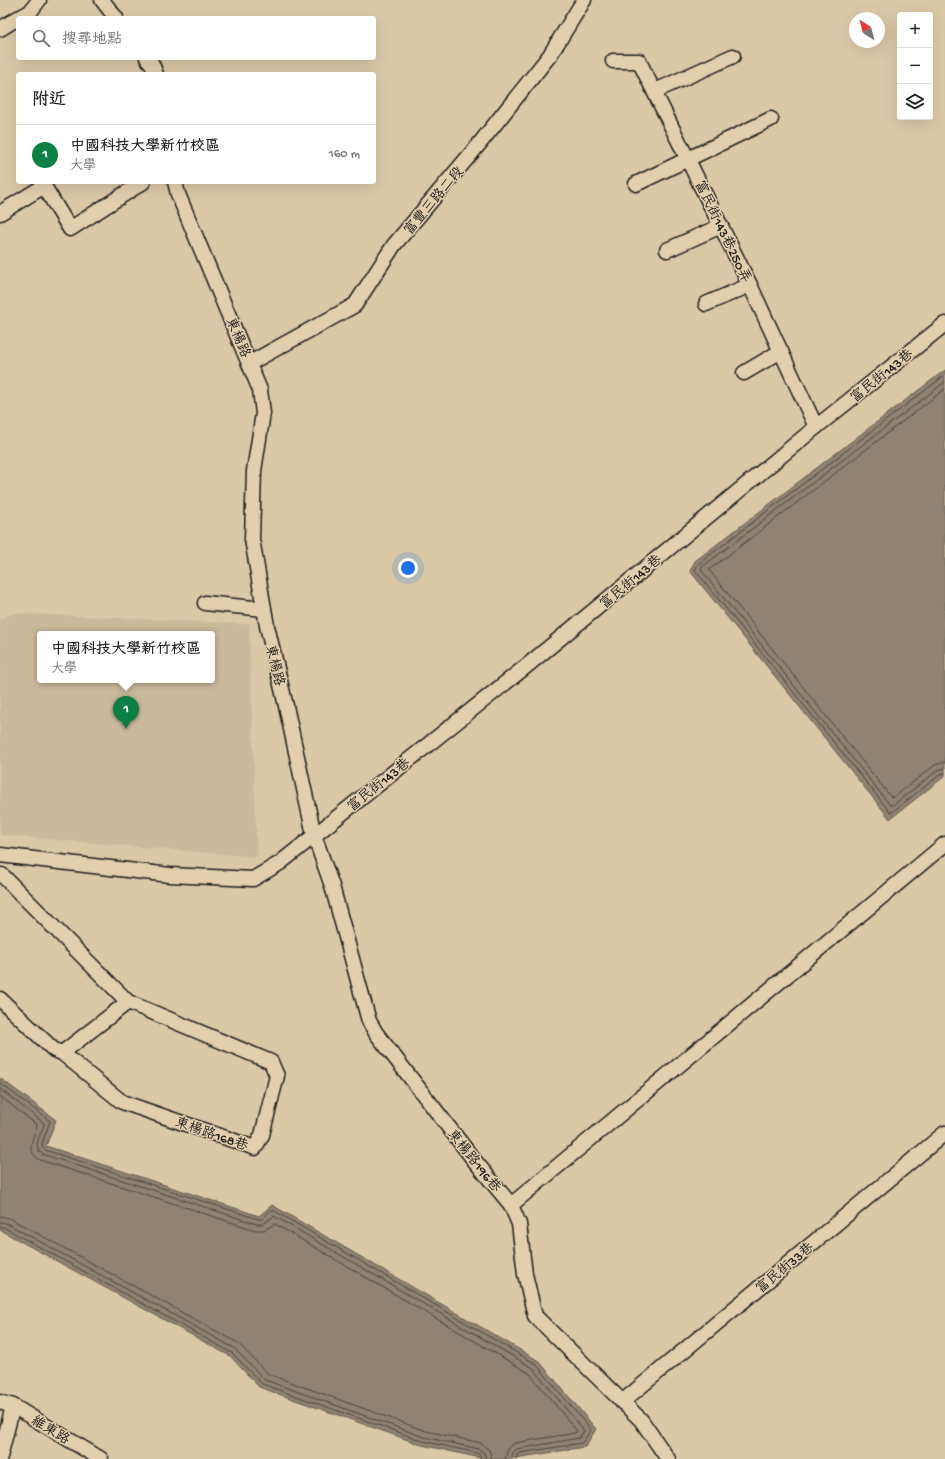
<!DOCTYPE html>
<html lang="zh-TW">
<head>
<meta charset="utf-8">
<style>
  body { margin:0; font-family:"Gochi Hand","LXGW WenKai TC",sans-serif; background:#f6f6f6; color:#202124 }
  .controls { position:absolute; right:12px; top:12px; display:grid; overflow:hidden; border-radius:4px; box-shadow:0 4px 16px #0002 }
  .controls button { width:36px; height:36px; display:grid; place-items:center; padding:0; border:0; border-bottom:1px solid #e0e0e0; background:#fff; color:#202124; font:20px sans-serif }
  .compass { position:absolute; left:849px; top:12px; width:36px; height:36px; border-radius:50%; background:#fff; box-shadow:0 4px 16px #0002; rotate:324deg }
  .you { position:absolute; left:408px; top:568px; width:14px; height:14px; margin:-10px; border:3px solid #fff; border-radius:50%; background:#1a73e8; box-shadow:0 0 0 6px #1a73e833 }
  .badge { display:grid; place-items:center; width:26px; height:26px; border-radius:50%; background:#0b8043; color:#fff; font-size:13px; font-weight:700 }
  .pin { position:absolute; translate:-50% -33px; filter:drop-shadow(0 1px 2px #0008) }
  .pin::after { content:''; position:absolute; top:21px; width:14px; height:12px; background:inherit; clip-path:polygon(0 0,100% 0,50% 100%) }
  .popup { position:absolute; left:37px; top:631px; width:178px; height:52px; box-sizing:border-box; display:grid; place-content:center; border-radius:4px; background:#fff; filter:drop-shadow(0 1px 3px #0005); font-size:13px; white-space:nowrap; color:#757577 }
  .popup b { font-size:15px; color:#202124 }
  .popup::after { content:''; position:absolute; left:50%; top:100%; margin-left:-8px; border:8px solid transparent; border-top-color:#fff }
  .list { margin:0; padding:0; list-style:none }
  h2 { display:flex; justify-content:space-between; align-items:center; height:52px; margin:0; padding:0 16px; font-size:17px }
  h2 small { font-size:13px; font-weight:400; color:#757577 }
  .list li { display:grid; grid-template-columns:26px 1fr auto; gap:12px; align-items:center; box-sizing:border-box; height:60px; padding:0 16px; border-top:1px solid #e0e0e0 }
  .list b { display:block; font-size:15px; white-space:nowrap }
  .list p { margin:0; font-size:13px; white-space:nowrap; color:#757577 }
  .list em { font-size:13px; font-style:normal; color:#757577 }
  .icon { flex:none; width:22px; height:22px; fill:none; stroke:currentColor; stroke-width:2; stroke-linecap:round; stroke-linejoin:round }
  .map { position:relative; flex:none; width:945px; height:1459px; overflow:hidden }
  .search { position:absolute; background:#fff; box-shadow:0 4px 16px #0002; left:16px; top:16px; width:360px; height:44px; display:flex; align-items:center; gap:10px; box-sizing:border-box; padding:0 14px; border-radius:4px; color:#757577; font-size:15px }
  .panel { position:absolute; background:#fff; box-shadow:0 4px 16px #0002; left:16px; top:72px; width:360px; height:112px; border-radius:4px }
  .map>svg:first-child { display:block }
  .built { fill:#cbb99b; fill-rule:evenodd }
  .water { fill:#8f8471; stroke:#615a4f }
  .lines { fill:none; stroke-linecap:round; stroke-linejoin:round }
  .shore { stroke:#4a463e; stroke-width:1 }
  .minor-casing { stroke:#1c1c1c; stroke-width:17 }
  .minor { stroke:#e3cfad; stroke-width:14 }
  .labels { text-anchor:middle; stroke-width:3; stroke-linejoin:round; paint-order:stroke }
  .street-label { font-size:14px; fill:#1c1c1c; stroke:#e3cfad }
</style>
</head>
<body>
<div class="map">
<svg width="945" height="1459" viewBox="0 0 945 1459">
  <rect width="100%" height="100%" fill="#dbc8a7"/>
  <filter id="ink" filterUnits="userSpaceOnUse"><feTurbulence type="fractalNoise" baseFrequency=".025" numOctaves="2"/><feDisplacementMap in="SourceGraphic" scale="8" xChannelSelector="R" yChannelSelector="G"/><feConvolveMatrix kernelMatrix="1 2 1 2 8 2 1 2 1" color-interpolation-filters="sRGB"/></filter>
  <g filter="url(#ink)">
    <path class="built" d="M13,613L249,624L257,857L0,835V620ZM40,634H212V680H40Z"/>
    <g class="water">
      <polygon points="945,370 945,776 890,819 690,571 695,561"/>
      <polygon points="0,1078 56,1120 46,1146 259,1216 272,1205 539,1361 596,1429 585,1447 509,1459 485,1459 422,1445 259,1387 230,1356 0,1230"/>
    </g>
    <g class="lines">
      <g class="shore">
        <polyline points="945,375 698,564 695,570 890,812 892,812 941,774 945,773"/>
        <polyline points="945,382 702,567 701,570 890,805 893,805 938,770 945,768"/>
        <polyline points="945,389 709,570 891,797 894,797 935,765 945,762"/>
        <polyline points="0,1083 50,1121 42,1144 42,1147 45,1150 258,1219 262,1219 271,1210 273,1210 536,1364 591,1430 582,1443 520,1453 517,1455 516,1459"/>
        <path d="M0,1089L44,1123C43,1133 31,1145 42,1154L257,1224H263L274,1216L533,1368L584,1431L579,1438L517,1449L513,1453L511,1459"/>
        <path d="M0,1096L37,1125C35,1138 23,1149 40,1160L255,1230H264L275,1224L529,1373L577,1431L575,1433L515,1443L508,1449L505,1459"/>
        <polyline points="0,1216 9,1218 238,1343 268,1374 426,1431 481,1443 489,1450 492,1459"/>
        <polyline points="0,1222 6,1223 234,1348 265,1380 424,1437 479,1449 484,1453 486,1459"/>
        <polyline points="0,1227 3,1227 232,1353 262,1384 423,1441 477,1453 480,1455 480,1459"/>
      </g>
      <defs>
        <g id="minor">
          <polyline points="102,0 116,18"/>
          <polyline points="19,18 30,12 39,0"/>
          <polyline points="0,29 18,18"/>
          <polyline points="147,58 152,64 156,74"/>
          <polyline points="613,61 639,61 750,285 816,427"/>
          <polyline points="655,91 733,56"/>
          <polyline points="175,182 178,194 260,390 263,413 254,471 252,539 267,626 286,706 314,835 332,886 369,1021 376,1033 474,1160 511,1205 519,1224 525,1274 535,1316 641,1420 668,1459"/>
          <polyline points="636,184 771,119"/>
          <polyline points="0,213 44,186 70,229 143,182"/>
          <polyline points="667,250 721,226"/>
          <polyline points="706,304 750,285"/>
          <polyline points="250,363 355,305 394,245 480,143 550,55 584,0"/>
          <polyline points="744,373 781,351"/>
          <polyline points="205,603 264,609"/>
          <polyline points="0,855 170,875 253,879 280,863 529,664 816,427 945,324"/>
          <polyline points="0,999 54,1050 62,1053 122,1102 255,1148 262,1135 277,1076 271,1062 128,1002 2,875"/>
          <polyline points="62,1053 128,1002"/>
          <polyline points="511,1205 945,844"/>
          <polyline points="0,1402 13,1406 101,1459"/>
          <polyline points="622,1402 945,1133"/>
          <polyline points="0,1457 13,1406"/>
        </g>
      </defs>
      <use href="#minor" class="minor-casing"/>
      <use href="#minor" class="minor"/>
    </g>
  </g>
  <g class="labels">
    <g class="street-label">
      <text transform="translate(433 200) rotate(-50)" y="5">富豐三路二段</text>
      <text transform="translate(724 231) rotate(64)" y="5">富民街143巷250弄</text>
      <text transform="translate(239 337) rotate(67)" y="5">東楊路</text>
      <text transform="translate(881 375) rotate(-39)" y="5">富民街143巷</text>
      <text transform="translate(630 581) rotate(-40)" y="5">富民街143巷</text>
      <text transform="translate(276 665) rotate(76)" y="5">東楊路</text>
      <text transform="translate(378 784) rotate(-39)" y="5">富民街143巷</text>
      <text transform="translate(212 1133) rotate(19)" y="5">東楊路168巷</text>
      <text transform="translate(475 1160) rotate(51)" y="5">東楊路196巷</text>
      <text transform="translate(784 1267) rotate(-40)" y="5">富民街33巷</text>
      <text transform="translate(51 1429) rotate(31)" y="5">維東路</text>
    </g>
  </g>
</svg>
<div class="controls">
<button>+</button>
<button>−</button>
<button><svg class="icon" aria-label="layers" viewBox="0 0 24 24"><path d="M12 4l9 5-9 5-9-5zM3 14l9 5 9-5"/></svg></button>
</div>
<svg class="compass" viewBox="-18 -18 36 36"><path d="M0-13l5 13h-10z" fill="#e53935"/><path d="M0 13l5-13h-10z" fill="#757577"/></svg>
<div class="you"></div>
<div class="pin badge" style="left:126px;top:729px">1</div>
<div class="popup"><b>中國科技大學新竹校區</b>大學</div>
<div class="search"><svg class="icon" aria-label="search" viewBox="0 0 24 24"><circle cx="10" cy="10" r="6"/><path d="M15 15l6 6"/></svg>搜尋地點</div>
<section class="panel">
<h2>附近<small></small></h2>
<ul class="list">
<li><span class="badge">1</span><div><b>中國科技大學新竹校區</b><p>大學</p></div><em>160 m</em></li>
</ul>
</section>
</div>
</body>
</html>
